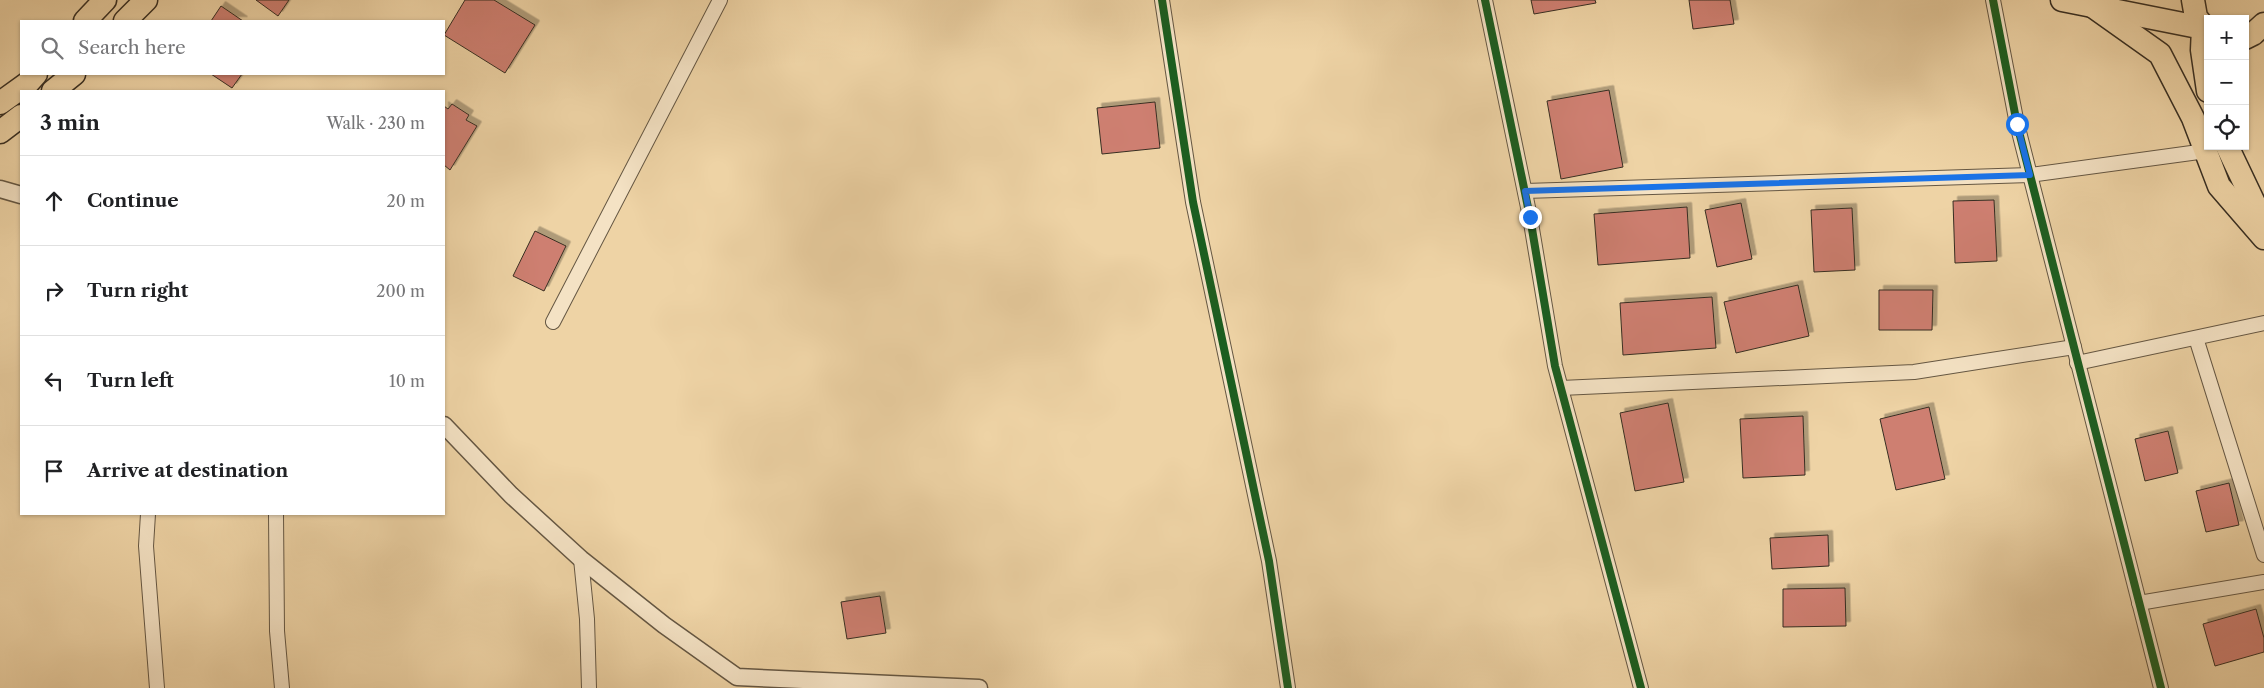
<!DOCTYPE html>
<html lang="en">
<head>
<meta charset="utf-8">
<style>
  body { margin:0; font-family:"Libre Caslon Text",serif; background:#f6f6f6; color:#202124 }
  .controls { position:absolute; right:15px; top:15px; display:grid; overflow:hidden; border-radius:0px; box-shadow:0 1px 4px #0004 }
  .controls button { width:45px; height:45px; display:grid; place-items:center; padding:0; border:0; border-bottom:1px solid #e0e0e0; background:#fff; color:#202124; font:25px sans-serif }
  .stop { position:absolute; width:15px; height:15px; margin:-11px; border:4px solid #1a73e8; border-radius:50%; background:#fff }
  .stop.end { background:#1a73e8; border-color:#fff; box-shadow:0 1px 5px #0008 }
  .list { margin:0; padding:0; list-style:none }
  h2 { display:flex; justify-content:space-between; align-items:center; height:65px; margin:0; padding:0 20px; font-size:21px }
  h2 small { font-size:16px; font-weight:400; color:#757577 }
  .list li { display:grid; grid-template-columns:32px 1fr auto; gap:15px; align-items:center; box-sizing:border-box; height:90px; padding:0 20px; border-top:1px solid #e0e0e0 }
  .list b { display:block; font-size:19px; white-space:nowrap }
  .list em { font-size:16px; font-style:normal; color:#757577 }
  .icon { flex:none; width:28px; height:28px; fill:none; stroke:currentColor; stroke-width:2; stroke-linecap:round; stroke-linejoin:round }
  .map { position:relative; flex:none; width:2264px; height:688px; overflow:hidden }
  .search { position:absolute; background:#fff; box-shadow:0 1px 4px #0004; left:20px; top:20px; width:425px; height:55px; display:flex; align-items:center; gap:12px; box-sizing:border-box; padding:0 18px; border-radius:0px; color:#757577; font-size:19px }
  .panel { position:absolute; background:#fff; box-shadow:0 1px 4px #0004; left:20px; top:90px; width:425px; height:425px; border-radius:0px }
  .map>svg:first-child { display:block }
  .building { fill:#ce7f71; stroke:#372e22; filter:url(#shadow) }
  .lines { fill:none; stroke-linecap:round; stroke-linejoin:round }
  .minor-casing { stroke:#655743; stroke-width:16 }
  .tertiary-casing { stroke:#655743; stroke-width:19 }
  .trunk-casing { stroke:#372e22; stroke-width:25 }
  .minor { stroke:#f4e2c4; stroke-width:14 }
  .tertiary { stroke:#f4e2c4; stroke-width:16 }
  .trunk { stroke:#eed3a5; stroke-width:22 }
  .cycleway-casing { stroke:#f4e2c4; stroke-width:11 }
  .cycleway { stroke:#1b5e20; stroke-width:8 }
  .route { stroke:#1a73e8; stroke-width:6 }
</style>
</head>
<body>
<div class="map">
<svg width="2264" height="688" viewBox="0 0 2264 688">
  <defs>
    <filter id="shadow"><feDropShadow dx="4.5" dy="-4.5" stdDeviation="0" flood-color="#0004"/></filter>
  </defs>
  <rect width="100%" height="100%" fill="#eed3a5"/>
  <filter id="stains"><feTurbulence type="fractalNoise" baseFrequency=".004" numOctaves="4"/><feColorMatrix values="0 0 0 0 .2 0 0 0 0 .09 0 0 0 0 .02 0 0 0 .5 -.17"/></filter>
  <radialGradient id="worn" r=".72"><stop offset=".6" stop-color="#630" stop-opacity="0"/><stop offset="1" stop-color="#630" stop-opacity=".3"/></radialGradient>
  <g class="building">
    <polygon points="256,0 289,0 278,16"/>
    <polygon points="465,0 494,0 535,25 505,73 444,35"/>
    <polygon points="1531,0 1595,0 1596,3 1534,14"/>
    <polygon points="1689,0 1730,0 1734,24 1693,29"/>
    <polygon points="221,6 243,21 211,21"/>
    <polygon points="211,74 242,74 232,88"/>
    <polygon points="1609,90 1623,167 1561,179 1547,101"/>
    <polygon points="1155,102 1160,148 1102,154 1097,108"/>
    <polygon points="452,104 469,115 466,120 477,126 450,170 444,165 444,106 448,109"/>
    <polygon points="1994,200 1997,261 1955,263 1953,201"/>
    <polygon points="1741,203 1752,259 1717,267 1705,210"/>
    <polygon points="1687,207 1690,258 1598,265 1594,214"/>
    <polygon points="1852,208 1855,270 1814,272 1811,210"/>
    <polygon points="535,231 566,246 544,291 513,276"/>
    <polygon points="1798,285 1809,336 1736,353 1724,302"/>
    <polygon points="1879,290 1933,290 1932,330 1879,330"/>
    <polygon points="1712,297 1716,348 1623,355 1620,303"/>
    <polygon points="1668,403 1684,482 1635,491 1620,413"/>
    <polygon points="1929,407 1945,479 1896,490 1880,419"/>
    <polygon points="1803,416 1805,475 1743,478 1740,419"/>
    <polygon points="2168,431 2178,473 2145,481 2135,439"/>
    <polygon points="2229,483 2239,525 2206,532 2196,491"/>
    <polygon points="1828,535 1829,566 1772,569 1770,538"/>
    <polygon points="1845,588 1846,626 1783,627 1783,589"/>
    <polygon points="880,596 886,633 847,639 841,602"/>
    <polygon points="2256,609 2264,638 2264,652 2215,666 2203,624"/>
  </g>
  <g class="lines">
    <defs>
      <g id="minor">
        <polyline points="1162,0 1193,202 1269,561 1288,688"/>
        <polyline points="1485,0 1530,217 1555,366 1641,688"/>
        <polyline points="1993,0 2017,124 2161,688"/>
        <polyline points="1525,191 2030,175 2206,151"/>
        <polyline points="553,322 720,0"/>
        <polyline points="2196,338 2264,555"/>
        <polyline points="2077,363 2264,323"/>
        <polyline points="1561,388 1914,372 2074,347"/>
        <polyline points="148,514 146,546 157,688"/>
        <polyline points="276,514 277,631 282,688"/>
        <polyline points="581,559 587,619 589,688"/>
        <polyline points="2139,603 2264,582"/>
      </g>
      <g id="tertiary">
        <polyline points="0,189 21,195"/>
        <polyline points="444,425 511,495 581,559 664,625 737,677 979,688"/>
      </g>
      <g id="trunk">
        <polyline points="2062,0 2203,28 2202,50 2208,91"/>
        <polyline points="2193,0 2196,17 2208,32"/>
        <polyline points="2091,5 2160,54 2193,118 2219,186 2264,238"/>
        <polyline points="85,21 105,0"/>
        <polyline points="125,21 146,0"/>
        <polyline points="2245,38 2253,34 2264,24"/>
        <polyline points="53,91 74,74"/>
        <polyline points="0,103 28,83 36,74"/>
        <polyline points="0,132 21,116"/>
        <polyline points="2227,146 2264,224"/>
      </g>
    </defs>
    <use href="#minor" class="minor-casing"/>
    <use href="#tertiary" class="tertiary-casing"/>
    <use href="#trunk" class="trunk-casing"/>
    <use href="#minor" class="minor"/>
    <use href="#tertiary" class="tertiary"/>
    <use href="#trunk" class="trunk"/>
    <defs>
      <g id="cycleway">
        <polyline points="1162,0 1193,202 1269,561 1288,688"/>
        <polyline points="1485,0 1530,217 1555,366 1641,688"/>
        <polyline points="1993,0 2017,124 2161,688"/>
      </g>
    </defs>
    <use href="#cycleway" class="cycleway-casing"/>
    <use href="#cycleway" class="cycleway"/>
  </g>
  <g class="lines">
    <polyline class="route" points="1530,217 1525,191 2030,175 2017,124"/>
  </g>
  <rect width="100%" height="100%" filter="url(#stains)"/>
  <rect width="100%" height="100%" fill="url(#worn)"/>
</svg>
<div class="controls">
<button>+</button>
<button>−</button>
<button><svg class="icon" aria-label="locate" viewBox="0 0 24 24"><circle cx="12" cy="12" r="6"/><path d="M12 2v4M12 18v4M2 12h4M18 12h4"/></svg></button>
</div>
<div class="stop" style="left:2017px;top:124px"></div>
<div class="stop end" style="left:1530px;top:217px"></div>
<div class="search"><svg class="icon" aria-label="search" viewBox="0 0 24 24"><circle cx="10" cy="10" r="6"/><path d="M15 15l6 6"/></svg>Search here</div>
<section class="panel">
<h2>3 min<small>Walk · 230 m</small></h2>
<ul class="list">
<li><svg class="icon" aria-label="ahead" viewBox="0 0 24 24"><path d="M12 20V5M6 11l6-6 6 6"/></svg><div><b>Continue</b></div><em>20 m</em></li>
<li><svg class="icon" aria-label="right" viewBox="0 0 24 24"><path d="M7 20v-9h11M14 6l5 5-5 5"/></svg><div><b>Turn right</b></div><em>200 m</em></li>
<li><svg class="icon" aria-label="left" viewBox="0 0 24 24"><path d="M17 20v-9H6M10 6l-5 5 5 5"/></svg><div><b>Turn left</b></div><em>10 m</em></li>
<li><svg class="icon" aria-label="arrive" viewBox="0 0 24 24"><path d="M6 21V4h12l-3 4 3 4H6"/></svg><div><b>Arrive at destination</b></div></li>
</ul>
</section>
</div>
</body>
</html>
